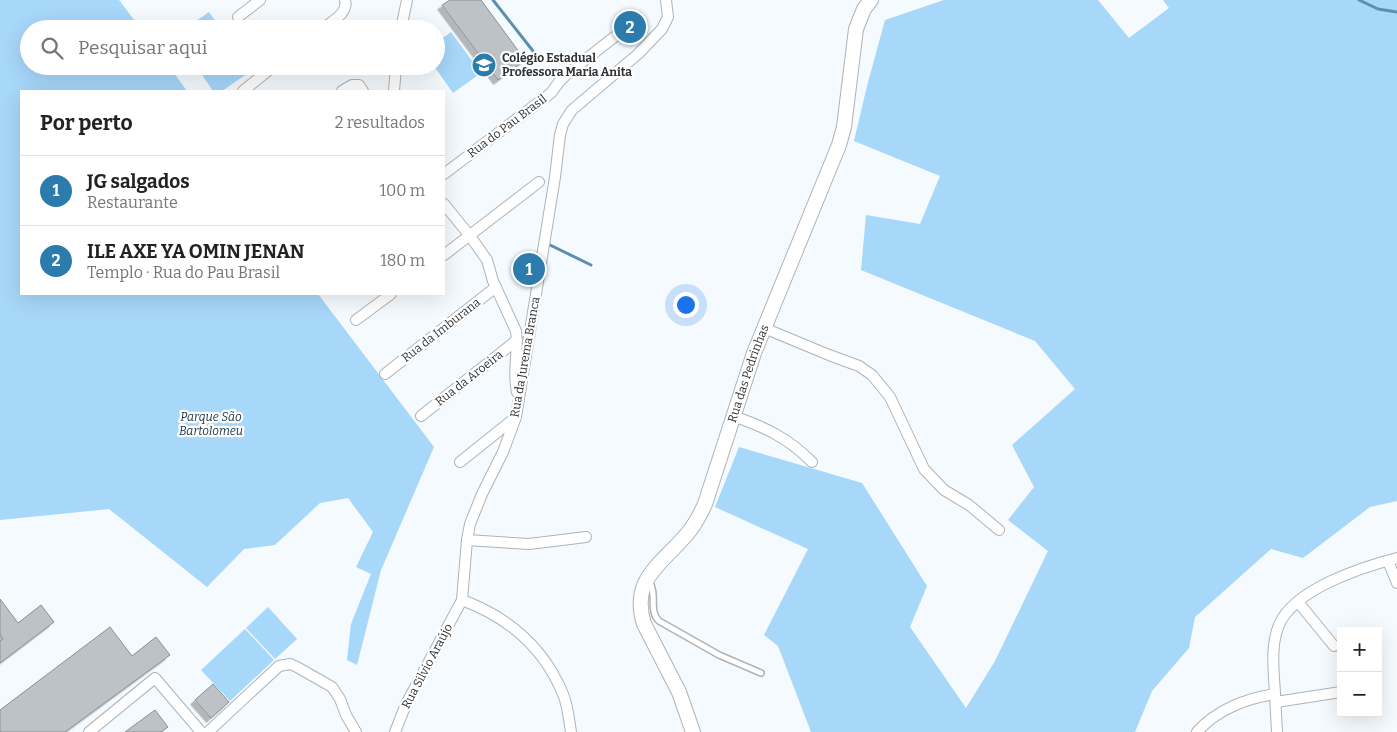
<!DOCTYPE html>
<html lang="pt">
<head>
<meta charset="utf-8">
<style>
  body { margin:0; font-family:Bitter,serif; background:#f6f6f6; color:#222 }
  .controls { position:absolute; right:15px; bottom:15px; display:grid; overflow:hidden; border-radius:0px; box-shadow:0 5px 20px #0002 }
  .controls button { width:45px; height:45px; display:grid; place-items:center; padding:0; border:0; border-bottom:1px solid #e0e0e0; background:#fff; color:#222; font:25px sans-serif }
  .you { position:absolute; left:685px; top:304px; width:18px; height:18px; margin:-12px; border:4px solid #fff; border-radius:50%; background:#1a73e8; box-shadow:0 0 0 8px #1a73e833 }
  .badge { display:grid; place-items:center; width:32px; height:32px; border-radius:50%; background:#2b7cad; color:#fff; font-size:16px; font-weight:700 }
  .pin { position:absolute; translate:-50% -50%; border:2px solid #fff; box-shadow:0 1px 5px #0006 }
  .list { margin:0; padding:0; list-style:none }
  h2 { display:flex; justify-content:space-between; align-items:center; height:65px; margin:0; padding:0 20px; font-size:21px }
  h2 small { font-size:16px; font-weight:400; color:#767676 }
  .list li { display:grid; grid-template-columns:32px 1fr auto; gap:15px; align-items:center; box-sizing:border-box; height:70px; padding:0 20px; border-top:1px solid #e0e0e0 }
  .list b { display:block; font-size:19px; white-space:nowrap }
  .list p { margin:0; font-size:16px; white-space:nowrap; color:#767676 }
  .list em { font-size:16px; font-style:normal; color:#767676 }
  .icon { flex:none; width:28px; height:28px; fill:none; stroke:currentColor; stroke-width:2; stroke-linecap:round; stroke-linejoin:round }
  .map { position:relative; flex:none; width:1397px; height:732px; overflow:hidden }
  .search { position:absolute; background:#fff; box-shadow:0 5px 20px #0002; left:20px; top:20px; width:425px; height:55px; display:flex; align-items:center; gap:12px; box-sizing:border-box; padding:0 18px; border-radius:28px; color:#767676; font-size:19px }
  .panel { position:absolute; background:#fff; box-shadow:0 5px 20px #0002; left:20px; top:90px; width:425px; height:205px; border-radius:0px }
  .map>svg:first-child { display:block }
  .green { fill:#a7d7f9 }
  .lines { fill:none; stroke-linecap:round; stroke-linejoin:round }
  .stream { stroke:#5e8eaf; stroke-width:3 }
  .building { fill:#bdc2c6; stroke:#8b9094; filter:url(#shadow) }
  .service-casing { stroke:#aeb3b7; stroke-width:8 }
  .minor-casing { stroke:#aeb3b7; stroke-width:12 }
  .secondary-casing { stroke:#aeb3b7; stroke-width:16 }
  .service { stroke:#fff; stroke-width:5 }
  .minor { stroke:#fff; stroke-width:10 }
  .secondary { stroke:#fff; stroke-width:14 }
  .labels { text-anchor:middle; stroke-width:4.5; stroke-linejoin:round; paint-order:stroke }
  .poi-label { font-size:12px; font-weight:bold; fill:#303234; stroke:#fff; text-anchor:start }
  .street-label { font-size:12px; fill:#303234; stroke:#fff }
  .park-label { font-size:12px; font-style:italic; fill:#163448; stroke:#fff }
</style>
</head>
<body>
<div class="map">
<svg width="1397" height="732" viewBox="0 0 1397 732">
  <defs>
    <filter id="shadow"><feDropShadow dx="-4.5" dy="4.5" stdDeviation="0" flood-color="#0004"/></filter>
  </defs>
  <rect width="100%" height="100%" fill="#f4fafe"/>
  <g class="green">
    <polygon points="0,0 119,0 141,29 29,29 29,66 169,66 187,91 21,91 21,294 318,294 434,447 381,570 357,665 347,660 351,624 371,574 356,567 373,532 348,498 320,503 275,545 244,549 207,587 109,509 0,520"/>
    <polygon points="944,0 1098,0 1129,38 1169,8 1163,0 1397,0 1397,501 1370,507 1303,558 1271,549 1195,617 1189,648 1152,691 1135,732 811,732 778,646 764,635 808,549 715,507 739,447 862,483 927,586 910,627 966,708 995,661 1048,551 1008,520 1034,487 1012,445 1075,389 1035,341 861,270 866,215 920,224 940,176 854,141 867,86 885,20"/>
    <polygon points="209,12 221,29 185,29"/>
    <polygon points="451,32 481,73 453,93 434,66 436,66 436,43"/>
    <polygon points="196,66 248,66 251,71 222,91 213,91"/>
    <polygon points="268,607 297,639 275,659 246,628"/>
    <polygon points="245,629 274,660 230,701 201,670"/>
  </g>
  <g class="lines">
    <g class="stream">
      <polyline points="493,0 533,51"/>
      <polyline points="1359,0 1378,9 1397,12"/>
      <polyline points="548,244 591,265"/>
    </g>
  </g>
  <g class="building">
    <polygon points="450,0 481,0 525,60 498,80 442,5"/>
    <polygon points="0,599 18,623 41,605 54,622 0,663 0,641 3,639 0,634"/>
    <polygon points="110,627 132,656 156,637 170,655 65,732 0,732 0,710"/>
    <polygon points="213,684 229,702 211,718 195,700"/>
    <polygon points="155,710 168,727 161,732 125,732"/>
  </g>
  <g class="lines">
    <defs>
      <path id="service" d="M649,581C658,595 648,610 659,621L719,655L761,673"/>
      <g id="minor">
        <polyline points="238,17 260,0"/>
        <path d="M322,29C331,22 349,13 345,0"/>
        <polyline points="401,29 407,0"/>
        <polyline points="243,91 274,66"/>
        <polyline points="342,91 352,85 359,85 363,91"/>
        <polyline points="394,91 396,66"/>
        <polyline points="444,174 551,93 559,82 567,74 636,20"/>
        <path d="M444,204L470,236L487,260L493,281L516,331C519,351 512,371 517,392"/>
        <polyline points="444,255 539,182"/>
        <polyline points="356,320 391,294"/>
        <polyline points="764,328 829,355 859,366 872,375 890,397 924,469 944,490 969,505 999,530"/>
        <polyline points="385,374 496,287"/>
        <polyline points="421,416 517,340"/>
        <path d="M733,416C765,427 788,438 812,462"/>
        <polyline points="460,462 515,418"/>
        <polyline points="467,540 529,544 586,537"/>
        <polyline points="1388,561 1397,583"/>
        <path d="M462,600C508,617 544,648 563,694C568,706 569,720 571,732"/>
        <polyline points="1298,602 1334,646"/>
        <path d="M1275,694C1274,672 1270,646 1279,625C1294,589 1362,567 1397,558"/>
        <polyline points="1276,702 1341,692"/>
        <polyline points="89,732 155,678 201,732"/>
        <polyline points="208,732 279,666 290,664 297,667 332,687 340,699 346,715 356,732"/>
        <polyline points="395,732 406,704 462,600 467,540 470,524 482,494 503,452 516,417 555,177 560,135 563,124 572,110 638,54 662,29 668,17 666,0"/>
        <path d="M1197,732C1216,710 1247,698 1275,694L1277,732"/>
      </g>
      <g id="secondary">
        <path id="s1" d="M693,732L679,692L644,624C630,579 662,564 687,534C695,525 700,515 705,504L754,353L839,145L844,127L856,29L864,9L871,0"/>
      </g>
    </defs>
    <use href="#service" class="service-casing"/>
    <use href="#minor" class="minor-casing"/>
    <use href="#secondary" class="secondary-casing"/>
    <use href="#service" class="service"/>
    <use href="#minor" class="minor"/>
    <use href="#secondary" class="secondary"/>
  </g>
  <defs>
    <symbol id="school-disc" viewBox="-11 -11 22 22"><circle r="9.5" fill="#2b7cad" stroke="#fff"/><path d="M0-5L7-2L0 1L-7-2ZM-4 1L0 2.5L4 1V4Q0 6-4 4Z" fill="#fff"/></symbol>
  </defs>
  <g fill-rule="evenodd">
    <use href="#school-disc" x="470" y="51" width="28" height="28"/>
  </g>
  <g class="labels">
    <g class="poi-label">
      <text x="502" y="62">Colégio Estadual<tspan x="502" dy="14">Professora Maria Anita</tspan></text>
    </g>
    <g class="street-label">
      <text transform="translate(507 126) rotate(-37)" y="4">Rua do Pau Brasil</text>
      <text transform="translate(441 330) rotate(-38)" y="4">Rua da Imburana</text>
      <text transform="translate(525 357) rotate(-80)" y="4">Rua da Jurema Branca</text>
      <text dy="4" stroke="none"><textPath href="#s1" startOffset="398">Rua das Pedrinhas</textPath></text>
      <text transform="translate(469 378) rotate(-38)" y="4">Rua da Aroeira</text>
      <text transform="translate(427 666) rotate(-62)" y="4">Rua Silvio Araújo</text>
    </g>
    <g class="park-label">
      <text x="211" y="421">Parque São<tspan x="211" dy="14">Bartolomeu</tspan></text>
    </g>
  </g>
</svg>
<div class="controls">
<button>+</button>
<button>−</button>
</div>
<div class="you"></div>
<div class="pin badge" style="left:529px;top:269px">1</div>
<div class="pin badge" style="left:630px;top:27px">2</div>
<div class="search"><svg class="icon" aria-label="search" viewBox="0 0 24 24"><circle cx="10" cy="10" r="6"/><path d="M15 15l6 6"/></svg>Pesquisar aqui</div>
<section class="panel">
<h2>Por perto<small>2 resultados</small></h2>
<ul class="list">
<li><span class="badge">1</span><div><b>JG salgados</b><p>Restaurante</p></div><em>100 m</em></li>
<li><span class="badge">2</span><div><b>ILE AXE YA OMIN JENAN</b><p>Templo · Rua do Pau Brasil</p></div><em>180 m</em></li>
</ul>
</section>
</div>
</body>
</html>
